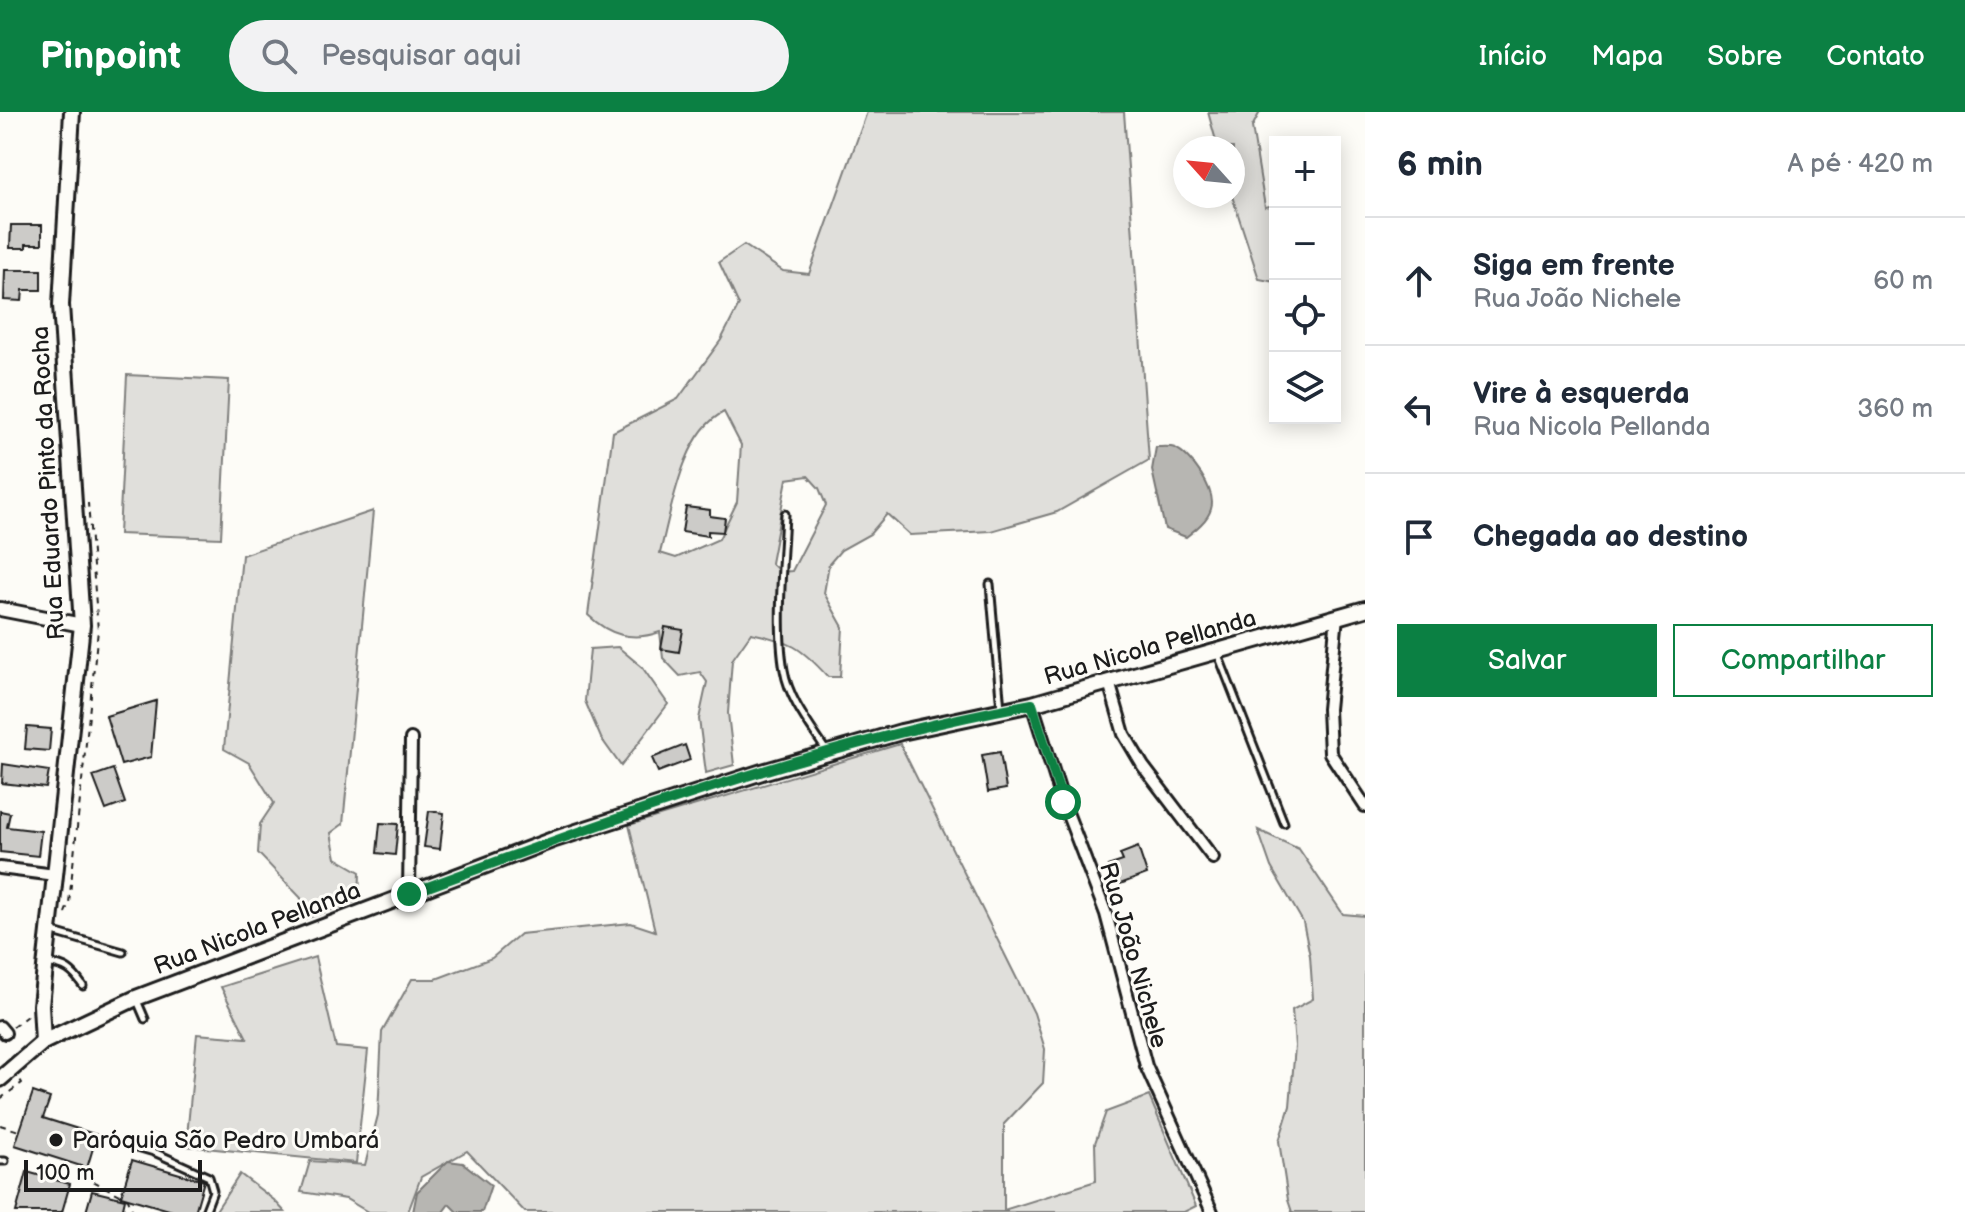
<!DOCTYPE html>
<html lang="pt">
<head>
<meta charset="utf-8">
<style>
  body { margin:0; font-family:"Balsamiq Sans",sans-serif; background:#f2f2f3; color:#1f2937 }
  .controls { position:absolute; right:24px; top:24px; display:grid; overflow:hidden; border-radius:0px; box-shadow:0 4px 20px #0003 }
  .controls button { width:72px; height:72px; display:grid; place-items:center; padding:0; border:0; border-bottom:2px solid #e0e1e3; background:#fff; color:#1f2937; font:40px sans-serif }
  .compass { position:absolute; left:1173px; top:24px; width:72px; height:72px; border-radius:50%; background:#fff; box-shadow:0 4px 20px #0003; rotate:297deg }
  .scale { position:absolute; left:24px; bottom:20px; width:178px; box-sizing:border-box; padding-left:8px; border:4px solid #1c1c1c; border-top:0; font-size:22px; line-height:28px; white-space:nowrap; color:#1c1c1c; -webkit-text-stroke:6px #fdfcf7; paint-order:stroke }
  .stop { position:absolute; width:24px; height:24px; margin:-18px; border:6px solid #0b8043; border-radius:50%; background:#fff }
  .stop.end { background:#0b8043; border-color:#fff; box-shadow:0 2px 8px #0008 }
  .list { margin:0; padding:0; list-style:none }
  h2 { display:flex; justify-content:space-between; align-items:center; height:104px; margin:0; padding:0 32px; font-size:34px }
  h2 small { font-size:26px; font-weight:400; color:#747a83 }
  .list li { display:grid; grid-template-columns:52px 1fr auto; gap:24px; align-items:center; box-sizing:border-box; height:128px; padding:0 32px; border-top:2px solid #e0e1e3 }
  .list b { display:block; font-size:30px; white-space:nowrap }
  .list p { margin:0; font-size:26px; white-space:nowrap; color:#747a83 }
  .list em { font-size:26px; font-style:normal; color:#747a83 }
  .actions { display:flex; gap:16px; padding:24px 32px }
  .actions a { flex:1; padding:18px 0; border:2px solid #0b8043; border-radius:0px; text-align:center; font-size:28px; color:#0b8043 }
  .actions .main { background:#0b8043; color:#fff }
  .icon { flex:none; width:44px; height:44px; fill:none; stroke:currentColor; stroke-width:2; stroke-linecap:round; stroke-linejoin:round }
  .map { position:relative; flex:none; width:1365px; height:1100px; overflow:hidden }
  header { display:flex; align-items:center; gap:48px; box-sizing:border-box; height:112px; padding:0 40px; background:#0b8043; color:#fff }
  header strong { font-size:38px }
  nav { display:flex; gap:44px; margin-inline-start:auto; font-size:28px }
  .search { width:560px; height:72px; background:#f2f2f3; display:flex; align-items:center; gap:20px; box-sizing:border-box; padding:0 28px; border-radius:44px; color:#747a83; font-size:30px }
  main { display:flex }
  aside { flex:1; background:#fff }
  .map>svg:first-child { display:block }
  .green { fill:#e0dfdb; stroke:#7e7e7c; stroke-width:2; fill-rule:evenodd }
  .water { fill:#b7b6b2; stroke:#797876; stroke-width:2 }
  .building { fill:#cccbc8; stroke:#1c1c1c; stroke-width:2 }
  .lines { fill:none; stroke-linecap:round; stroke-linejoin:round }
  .service-casing { stroke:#1c1c1c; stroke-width:11 }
  .minor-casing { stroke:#1c1c1c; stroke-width:16 }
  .tertiary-casing { stroke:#1c1c1c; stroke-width:18 }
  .secondary-casing { stroke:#1c1c1c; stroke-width:20 }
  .path { stroke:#1c1c1c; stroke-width:2; stroke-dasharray:6 6; stroke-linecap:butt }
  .service { stroke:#fdfcf7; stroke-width:5 }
  .minor { stroke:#fdfcf7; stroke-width:10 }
  .tertiary { stroke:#fdfcf7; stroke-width:12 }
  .secondary { stroke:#fdfcf7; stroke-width:14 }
  .route { stroke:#0b8043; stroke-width:10 }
  .poi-dot { fill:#1c1c1c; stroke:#fdfcf7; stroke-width:3 }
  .labels { text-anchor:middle; stroke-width:6; stroke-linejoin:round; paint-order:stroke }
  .street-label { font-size:24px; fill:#1c1c1c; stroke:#fdfcf7 }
  .poi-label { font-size:24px; fill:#1c1c1c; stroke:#fdfcf7; text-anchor:start }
</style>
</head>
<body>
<header>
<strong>Pinpoint</strong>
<div class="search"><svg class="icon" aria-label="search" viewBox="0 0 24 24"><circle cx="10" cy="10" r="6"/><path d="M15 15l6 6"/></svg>Pesquisar aqui</div>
<nav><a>Início</a><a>Mapa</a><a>Sobre</a><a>Contato</a></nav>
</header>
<main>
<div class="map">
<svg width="1365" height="1100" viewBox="0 0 1365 1100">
  <rect width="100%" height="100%" fill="#fdfcf7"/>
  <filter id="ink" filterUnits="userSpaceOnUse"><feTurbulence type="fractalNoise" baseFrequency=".0125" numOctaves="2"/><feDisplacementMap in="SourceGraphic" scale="16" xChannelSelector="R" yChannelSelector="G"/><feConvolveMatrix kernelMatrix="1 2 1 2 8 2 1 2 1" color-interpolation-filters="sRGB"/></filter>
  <g filter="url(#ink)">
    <g class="green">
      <path d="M867,0H1124L1149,348L1057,400L991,419L910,423L887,402L870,422L841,438L829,452L824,481L843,515L840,565H828C801,535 790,529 751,521L732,548L728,601L734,653L706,661L699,607L707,570L700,560L680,564L663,546L660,520C631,530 609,523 588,503L613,320L678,287L721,228L739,193L719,150L744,133L783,159L809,162ZM724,300L741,333L737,390L719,427L676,446L660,441C671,400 682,320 724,300ZM808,364L819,376L826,393L792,459L780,460L771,451L787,367Z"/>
      <polygon points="1208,0 1260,0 1252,15 1265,95 1275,93 1275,170 1259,167 1232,84 1233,36 1218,36"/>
      <polygon points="127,263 229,268 221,426 119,422"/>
      <polygon points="373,399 343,712 331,721 336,746 360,760 359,788 299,809 301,786 258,741 260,712 274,691 249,651 224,637 242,443"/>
      <polygon points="618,535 642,555 668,592 621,654 601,626 585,589 590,537"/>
      <polygon points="900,632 1034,901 1045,937 1043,971 1004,1012 1004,1098 1096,1069 1095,1031 1106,1000 1149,984 1196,1094 1184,1100 525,1100 467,1039 421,1065 408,1100 368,1100 346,1087 301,1080 310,1049 365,1053 378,1003 382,920 412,867 436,867 492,846 520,822 631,811 655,819 629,713"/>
      <polygon points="1258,718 1299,737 1343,802 1365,804 1365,1100 1292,1100 1288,1088 1279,1029 1290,994 1295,934 1292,898 1313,887 1310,844 1303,810 1271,755"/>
      <polygon points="315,845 336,935 368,938 356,1051 186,1034 197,922 247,926 221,875"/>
      <polygon points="240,1062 274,1088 285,1100 215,1100"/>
    </g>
    <g class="water">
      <path d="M1156,335C1162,335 1170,334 1175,336C1191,343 1217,379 1211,397C1208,408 1195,418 1186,425L1165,417L1152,358Z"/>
      <polygon points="448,1049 463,1051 491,1073 482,1100 457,1100 449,1092 443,1100 413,1100 417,1080"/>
    </g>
    <g class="building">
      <polygon points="11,113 42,113 42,132 26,132 26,136 10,136"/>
      <polygon points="5,158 41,158 41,178 23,178 22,189 4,188"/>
      <polygon points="686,395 710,398 710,404 725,406 723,420 708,419 708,424 682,420"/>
      <polygon points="665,515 683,518 679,540 661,537"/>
      <polygon points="156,589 151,645 121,653 106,604"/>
      <polygon points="27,615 51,617 49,639 25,637"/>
      <polygon points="685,633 690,648 658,660 652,646"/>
      <polygon points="1000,640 1006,677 988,680 982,643"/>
      <polygon points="3,652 49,659 46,676 2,671"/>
      <polygon points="113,657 125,691 106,698 93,664"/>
      <polygon points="0,699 10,701 7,715 41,719 38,744 0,740"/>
      <polygon points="429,699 444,701 440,737 424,735"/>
      <polygon points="380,711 398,712 395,743 377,741"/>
      <polygon points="1138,735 1147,762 1115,774 1108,754 1123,749 1120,742"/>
      <polygon points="33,980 50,986 43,1006 97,1023 87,1056 15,1033"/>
      <polygon points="132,1048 204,1069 195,1100 176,1100 121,1084"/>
      <polygon points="27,1060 70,1072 62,1100 16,1100"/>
      <polygon points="92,1079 125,1087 122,1100 86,1100"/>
    </g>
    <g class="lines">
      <defs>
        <g id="service">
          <path d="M785,402C783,448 776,514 784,558C789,588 811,615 827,640"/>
          <polyline points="990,472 1001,597"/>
          <polyline points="1217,540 1284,711"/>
          <polyline points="50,819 123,840"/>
          <path d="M47,851C66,854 72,858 83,874"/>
          <polyline points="136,886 145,907"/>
          <polyline points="134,1034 154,1040 209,1065 213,1079 205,1100"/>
          <polyline points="0,1049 5,1049"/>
        </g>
        <g id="minor">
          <polyline points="1337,504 1328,597 1330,641 1365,694"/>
          <polyline points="1109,570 1124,622 1143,654 1213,746"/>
          <polyline points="1032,592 1063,690 1106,802 1146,954 1212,1100"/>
          <polyline points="0,756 55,763"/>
          <polyline points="409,782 411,627"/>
          <polyline points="0,915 5,921"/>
        </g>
        <polyline id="tertiary" points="0,497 82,513"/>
        <g id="secondary">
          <polyline points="43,930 41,893 82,513 61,193 72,0"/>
          <polyline points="0,967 43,930 136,886 555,727 762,660 901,620 1032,592 1365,497"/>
        </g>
      </defs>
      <use href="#service" class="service-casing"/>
      <use href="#minor" class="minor-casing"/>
      <use href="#tertiary" class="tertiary-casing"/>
      <use href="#secondary" class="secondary-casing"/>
      <g class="path">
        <polyline points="65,801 69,791 98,518 88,391"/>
        <polyline points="13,915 27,904"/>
        <polyline points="0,987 22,971 20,968"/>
        <polyline points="0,1013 19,1019"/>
        <polyline points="83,1064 128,1087 133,1100"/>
      </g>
      <use href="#service" class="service"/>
      <use href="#minor" class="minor"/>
      <use href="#tertiary" class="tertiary"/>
      <use href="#secondary" class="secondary"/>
    </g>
  </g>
  <g class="lines" filter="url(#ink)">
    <path class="route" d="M409,782C612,707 819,631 1032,592L1063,690"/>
  </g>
  <circle class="poi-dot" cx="56" cy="1028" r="8"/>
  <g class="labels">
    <g class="street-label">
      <text transform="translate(48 371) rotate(-93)" y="8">Rua Eduardo Pinto da Rocha</text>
      <text transform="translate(1150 535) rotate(-16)" y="8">Rua Nicola Pellanda</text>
      <text transform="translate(257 816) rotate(-21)" y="8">Rua Nicola Pellanda</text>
      <text transform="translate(1134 843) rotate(74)" y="8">Rua João Nichele</text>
    </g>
    <g class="poi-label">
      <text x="72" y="1036">Paróquia São Pedro Umbará</text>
    </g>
  </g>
</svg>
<div class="controls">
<button>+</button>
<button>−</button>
<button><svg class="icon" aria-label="locate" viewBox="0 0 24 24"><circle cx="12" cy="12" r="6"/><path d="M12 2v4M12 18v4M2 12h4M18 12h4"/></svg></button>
<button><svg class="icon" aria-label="layers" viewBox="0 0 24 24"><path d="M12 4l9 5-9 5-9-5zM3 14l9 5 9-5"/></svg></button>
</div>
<svg class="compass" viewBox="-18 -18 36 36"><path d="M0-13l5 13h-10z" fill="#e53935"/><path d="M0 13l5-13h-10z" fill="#747a83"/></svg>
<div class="scale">100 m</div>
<div class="stop" style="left:1063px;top:690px"></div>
<div class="stop end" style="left:409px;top:782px"></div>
</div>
<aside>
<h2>6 min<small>A pé · 420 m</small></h2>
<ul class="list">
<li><svg class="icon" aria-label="ahead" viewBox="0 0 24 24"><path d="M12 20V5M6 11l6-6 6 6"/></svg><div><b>Siga em frente</b><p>Rua João Nichele</p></div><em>60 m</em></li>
<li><svg class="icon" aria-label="left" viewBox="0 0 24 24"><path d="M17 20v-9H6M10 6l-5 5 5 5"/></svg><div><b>Vire à esquerda</b><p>Rua Nicola Pellanda</p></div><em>360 m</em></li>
<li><svg class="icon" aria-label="arrive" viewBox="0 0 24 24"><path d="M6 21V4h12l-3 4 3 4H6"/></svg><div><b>Chegada ao destino</b></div></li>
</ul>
<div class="actions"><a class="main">Salvar</a><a>Compartilhar</a></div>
</aside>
</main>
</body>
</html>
